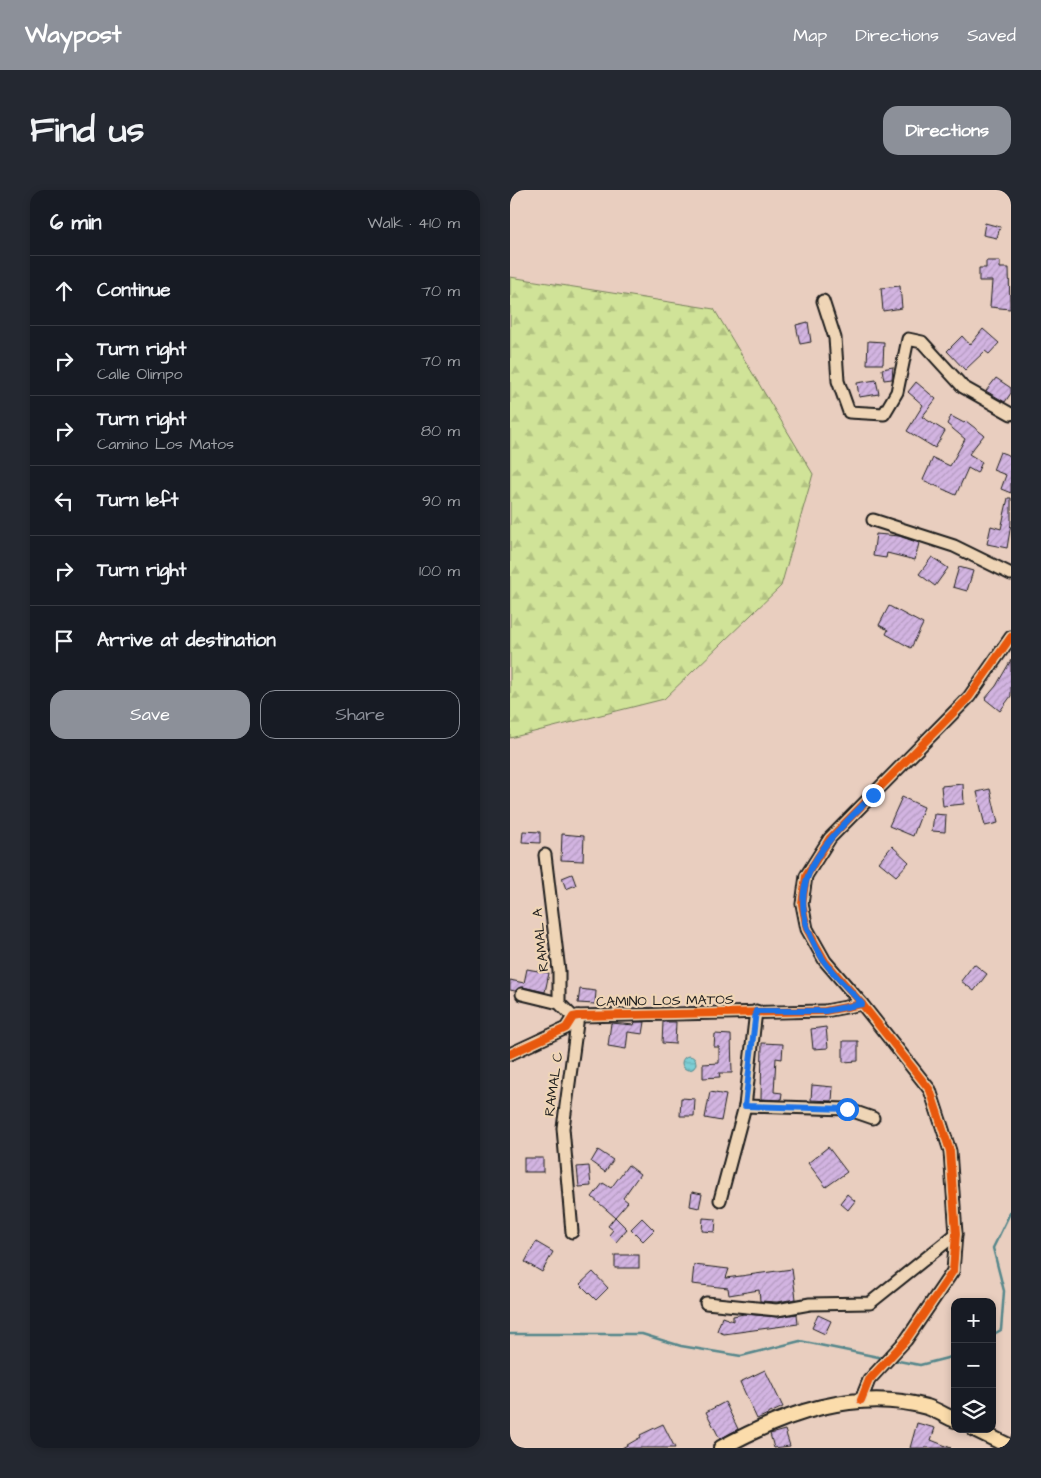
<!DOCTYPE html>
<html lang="en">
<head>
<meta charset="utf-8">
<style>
  body { margin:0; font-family:"Architects Daughter",sans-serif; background:#242831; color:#f1f3f6 }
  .controls { position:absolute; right:15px; bottom:15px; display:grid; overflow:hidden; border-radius:10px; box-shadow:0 2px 8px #0003 }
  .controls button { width:45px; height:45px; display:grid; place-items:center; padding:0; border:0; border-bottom:1px solid #363941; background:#171b24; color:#f1f3f6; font:25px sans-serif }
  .stop { position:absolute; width:15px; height:15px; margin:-11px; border:4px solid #1a73e8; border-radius:50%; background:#fff }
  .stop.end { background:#1a73e8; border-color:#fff; box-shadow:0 1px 5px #0008 }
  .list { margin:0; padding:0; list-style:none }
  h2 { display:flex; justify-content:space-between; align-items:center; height:65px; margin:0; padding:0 20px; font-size:21px }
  h2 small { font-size:16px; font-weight:400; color:#9ea1a6 }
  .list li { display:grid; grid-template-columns:32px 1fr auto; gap:15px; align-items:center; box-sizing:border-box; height:70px; padding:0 20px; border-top:1px solid #363941 }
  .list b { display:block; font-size:19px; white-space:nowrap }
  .list p { margin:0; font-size:16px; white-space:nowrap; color:#9ea1a6 }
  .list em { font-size:16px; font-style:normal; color:#9ea1a6 }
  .actions { display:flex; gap:10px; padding:15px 20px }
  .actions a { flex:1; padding:11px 0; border:1px solid #8c9099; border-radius:15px; text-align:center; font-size:18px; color:#8c9099 }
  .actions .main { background:#8c9099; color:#fff }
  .icon { flex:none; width:28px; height:28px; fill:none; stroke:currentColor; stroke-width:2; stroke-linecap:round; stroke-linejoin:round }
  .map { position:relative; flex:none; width:501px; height:1258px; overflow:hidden; border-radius:15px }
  header { display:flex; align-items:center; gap:30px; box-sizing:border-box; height:70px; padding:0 25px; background:#8c9099; color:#fff }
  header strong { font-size:24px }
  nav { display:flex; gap:28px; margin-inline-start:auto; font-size:18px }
  .intro { display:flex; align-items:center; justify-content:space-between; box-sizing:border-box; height:120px; padding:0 30px }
  h1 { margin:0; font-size:35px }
  .button { padding:12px 22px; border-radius:15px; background:#8c9099; color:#fff; font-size:18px; font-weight:700 }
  main { display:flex; gap:30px; padding:0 30px }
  aside { flex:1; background:#171b24; border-radius:15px; box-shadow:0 2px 8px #0003 }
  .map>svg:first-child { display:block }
  .forest { fill:url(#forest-firs); stroke:#76805a }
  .water { fill:url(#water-rules); stroke:#56878b }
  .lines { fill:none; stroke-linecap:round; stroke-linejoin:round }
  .stream { stroke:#56878b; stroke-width:2.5 }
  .building { fill:url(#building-hatch); stroke:#1c1c1c }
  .minor-casing { stroke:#1c1c1c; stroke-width:15 }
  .major-casing { stroke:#1c1c1c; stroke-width:18 }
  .minor { stroke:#efd5b6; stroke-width:11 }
  .major { stroke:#fbdcab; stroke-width:14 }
  .cycleway-casing { stroke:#efd5b6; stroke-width:11 }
  .cycleway { stroke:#e8590c; stroke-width:8 }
  .route { stroke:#1a73e8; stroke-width:6 }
  .labels { text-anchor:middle; stroke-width:4.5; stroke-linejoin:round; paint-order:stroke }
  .street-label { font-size:14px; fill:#1c1c1c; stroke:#efd5b6 }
</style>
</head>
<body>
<header>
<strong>Waypost</strong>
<nav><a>Map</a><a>Directions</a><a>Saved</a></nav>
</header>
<div class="intro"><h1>Find us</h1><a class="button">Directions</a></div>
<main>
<aside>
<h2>6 min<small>Walk · 410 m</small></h2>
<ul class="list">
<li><svg class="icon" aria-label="ahead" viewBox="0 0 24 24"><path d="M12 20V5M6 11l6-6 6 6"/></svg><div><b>Continue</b></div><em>70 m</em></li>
<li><svg class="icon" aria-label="right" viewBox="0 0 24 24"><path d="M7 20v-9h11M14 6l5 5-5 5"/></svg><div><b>Turn right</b><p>Calle Olimpo</p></div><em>70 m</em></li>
<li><svg class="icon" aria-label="right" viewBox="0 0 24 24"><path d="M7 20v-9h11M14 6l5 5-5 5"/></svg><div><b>Turn right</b><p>Camino Los Matos</p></div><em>80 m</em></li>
<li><svg class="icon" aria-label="left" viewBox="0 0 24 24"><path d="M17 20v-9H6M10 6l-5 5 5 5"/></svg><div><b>Turn left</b></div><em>90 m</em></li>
<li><svg class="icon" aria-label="right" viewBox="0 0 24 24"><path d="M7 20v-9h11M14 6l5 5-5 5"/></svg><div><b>Turn right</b></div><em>100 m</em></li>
<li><svg class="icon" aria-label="arrive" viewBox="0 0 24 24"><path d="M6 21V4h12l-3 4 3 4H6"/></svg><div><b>Arrive at destination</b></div></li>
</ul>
<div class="actions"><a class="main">Save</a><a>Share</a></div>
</aside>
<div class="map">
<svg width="501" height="1258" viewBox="0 0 501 1258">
  <defs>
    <pattern id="forest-firs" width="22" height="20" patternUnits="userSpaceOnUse" patternTransform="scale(1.25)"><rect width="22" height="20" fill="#d0e398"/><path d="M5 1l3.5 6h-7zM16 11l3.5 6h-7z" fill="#b2c282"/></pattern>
    <pattern id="water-rules" width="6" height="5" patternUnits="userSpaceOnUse" patternTransform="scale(1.25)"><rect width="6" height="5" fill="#7dced5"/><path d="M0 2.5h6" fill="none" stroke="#6bb0b6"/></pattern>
    <pattern id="building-hatch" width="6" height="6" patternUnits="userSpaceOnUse" patternTransform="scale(1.25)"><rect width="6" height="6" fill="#d2b4e1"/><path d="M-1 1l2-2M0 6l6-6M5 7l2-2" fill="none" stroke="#b49ac0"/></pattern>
  </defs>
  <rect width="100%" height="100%" fill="#e9cebf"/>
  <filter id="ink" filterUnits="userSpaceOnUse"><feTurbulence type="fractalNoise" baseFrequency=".02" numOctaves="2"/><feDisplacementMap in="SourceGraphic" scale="10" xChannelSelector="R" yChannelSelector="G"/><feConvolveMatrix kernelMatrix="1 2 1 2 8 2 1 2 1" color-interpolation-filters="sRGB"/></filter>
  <g filter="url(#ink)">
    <polygon class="forest" points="0,87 204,119 303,284 271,396 154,509 0,548"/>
    <circle class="water" cx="179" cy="873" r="7"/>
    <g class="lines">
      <g class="stream">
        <polyline points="0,1144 132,1144 171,1156 231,1166 290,1151 373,1168"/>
        <polyline points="482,1145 491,1140 494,1101 483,1058 501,1021"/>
        <polyline points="383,1170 410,1175 445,1166"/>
      </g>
    </g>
    <g class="building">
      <polygon points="475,33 490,37 487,48 473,45"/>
      <polygon points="476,71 490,71 490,78 499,78 500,119 480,117 482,91 469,91 469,78 476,78"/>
      <polygon points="390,96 392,118 373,121 371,98"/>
      <polygon points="298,132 301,152 290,154 286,135"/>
      <polygon points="473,139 489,153 479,164 475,161 455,180 437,161 452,146 460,155"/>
      <polygon points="358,151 374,152 373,174 357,174"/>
      <polygon points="383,177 382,189 374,190 372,179"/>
      <polygon points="486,188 501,198 501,203 495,212 476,201"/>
      <polygon points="366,190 369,204 349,207 347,193"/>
      <polygon points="406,192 426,209 412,227 435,241 425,258 397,241 413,215 398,202"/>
      <polygon points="441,226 454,233 456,231 474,245 459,264 472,272 467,283 458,278 446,305 413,290 423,268 440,276 455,249 437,234"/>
      <polygon points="490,262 501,266 501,303 491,299 496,285 483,280"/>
      <polygon points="498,308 501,308 501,334 497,358 477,354 481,336 491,339"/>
      <polygon points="366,344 389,346 409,353 405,370 377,363 376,368 363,366"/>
      <polygon points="422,367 438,378 425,396 409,384"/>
      <polygon points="449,377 463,381 457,401 443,397"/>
      <polygon points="379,416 413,434 401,458 376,444 378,440 369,435"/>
      <polygon points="501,470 501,506 490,521 475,509 486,496"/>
      <polygon points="453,594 454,614 433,616 431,596"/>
      <polygon points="480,599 488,633 475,636 467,602"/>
      <polygon points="392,607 414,617 403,646 379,636"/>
      <polygon points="424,624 436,625 435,642 422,641"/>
      <polygon points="13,641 30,642 30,653 12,652"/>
      <polygon points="52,644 74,646 73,671 51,670"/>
      <polygon points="382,656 399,672 386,686 369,672"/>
      <polygon points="62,684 66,695 56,699 52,688"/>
      <polygon points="464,774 477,784 464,801 451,791"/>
      <polygon points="17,779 39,783 35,802 13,797 5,801 0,800 0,790 14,793"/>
      <polygon points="70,799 86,801 85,814 68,813"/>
      <polygon points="125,832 135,832 133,844 118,842 116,859 98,856 101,833 124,835"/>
      <polygon points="153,832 166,832 165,854 152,853"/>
      <polygon points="316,837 318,858 303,859 301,839"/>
      <polygon points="205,844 221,845 222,883 209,883 210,887 193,888 193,874 209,873 209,857 204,857"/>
      <polygon points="333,851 348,851 348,871 333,872"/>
      <polygon points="252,853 273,854 272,869 266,868 264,902 272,903 271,910 251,909"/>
      <polygon points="302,895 323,897 322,911 301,910"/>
      <polygon points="200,902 216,905 211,931 195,928"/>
      <polygon points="171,908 185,909 184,926 170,926"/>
      <polygon points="318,957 337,982 316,997 298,973"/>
      <polygon points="88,960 103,970 95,982 81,972"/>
      <rect x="14" y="968" width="19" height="14"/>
      <polygon points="118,975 130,984 113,1008 118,1012 105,1027 82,1007 93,993 101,998"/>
      <polygon points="79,976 81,996 69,997 67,977"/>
      <polygon points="182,1002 192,1004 189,1018 180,1016"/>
      <polygon points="337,1004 345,1011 338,1020 330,1013"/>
      <polygon points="105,1027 117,1039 106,1052 99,1045 103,1040 98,1036"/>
      <polygon points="132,1028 144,1040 133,1051 121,1039"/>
      <polygon points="193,1028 206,1029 205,1042 192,1041"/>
      <polygon points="26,1052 43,1062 32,1082 15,1072"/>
      <rect x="105" y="1065" width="24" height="13"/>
      <polygon points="184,1075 219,1079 216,1088 282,1079 286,1109 267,1112 250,1111 249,1100 219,1105 218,1098 182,1094"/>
      <polygon points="83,1082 98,1098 86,1110 70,1094"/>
      <polygon points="234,1124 267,1127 287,1124 288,1134 214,1144 207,1141 212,1127 223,1131 223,1126"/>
      <polygon points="308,1125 321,1131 315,1144 302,1138"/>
      <polygon points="255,1180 273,1217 247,1229 230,1192"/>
      <polygon points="215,1212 228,1239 210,1249 196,1222"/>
      <polygon points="407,1233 425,1238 421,1250 441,1258 400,1258"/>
      <polygon points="153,1234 165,1258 112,1258 131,1247 130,1245"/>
      <polygon points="275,1240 280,1256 264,1258 260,1244"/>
    </g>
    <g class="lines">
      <defs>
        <g id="minor">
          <polyline points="313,111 325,148 328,191 339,222 374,224 387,202 398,149 412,152 453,197 501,224"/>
          <polyline points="363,330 444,356 501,384"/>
          <polyline points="35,665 49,781 49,813 63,827"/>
          <polyline points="12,804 49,813"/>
          <polyline points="0,864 56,838 63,827 68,826 315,821 352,814"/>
          <polyline points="235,916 337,919 363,928"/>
          <polyline points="210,1010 235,916 246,821"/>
          <polyline points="62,1042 53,938 68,826"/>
          <polyline points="196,1113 267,1120 300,1114 360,1113 446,1044"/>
          <polyline points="351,1210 359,1190 396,1150 443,1081 446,1044 440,961 420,900 352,814 315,771 297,739 292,714 296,686 320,648 459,507 501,447"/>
        </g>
        <g id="major">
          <polyline points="464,1239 501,1257"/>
          <path d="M211,1258C273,1224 346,1197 417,1217C426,1220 436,1226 445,1230"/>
        </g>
      </defs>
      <use href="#minor" class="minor-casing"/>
      <use href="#major" class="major-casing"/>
      <use href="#minor" class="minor"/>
      <use href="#major" class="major"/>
      <defs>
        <g id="cycleway">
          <polyline points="0,864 56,838 63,827 68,826 315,821 352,814"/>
          <polyline points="351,1210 359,1190 396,1150 443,1081 446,1044 440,961 420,900 352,814 315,771 297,739 292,714 296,686 320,648 459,507 501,447"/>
        </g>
      </defs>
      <use href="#cycleway" class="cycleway-casing"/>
      <use href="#cycleway" class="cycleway"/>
    </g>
  </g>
  <g class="lines" filter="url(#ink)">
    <path class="route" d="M337,919L235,916L246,821H315L352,814C340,800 324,786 314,771C265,696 311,657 363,605"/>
  </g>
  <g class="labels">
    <g class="street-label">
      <text transform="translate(30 750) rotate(-96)" y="5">RAMAL A</text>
      <text transform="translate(155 810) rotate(-1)" y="5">CAMINO LOS MATOS</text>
      <text transform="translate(43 894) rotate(-82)" y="5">RAMAL C</text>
    </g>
  </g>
</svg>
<div class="controls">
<button>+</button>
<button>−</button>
<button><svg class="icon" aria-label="layers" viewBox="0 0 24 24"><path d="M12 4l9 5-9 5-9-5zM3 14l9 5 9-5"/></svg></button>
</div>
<div class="stop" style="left:337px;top:919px"></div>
<div class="stop end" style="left:363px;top:605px"></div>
</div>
</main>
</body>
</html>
